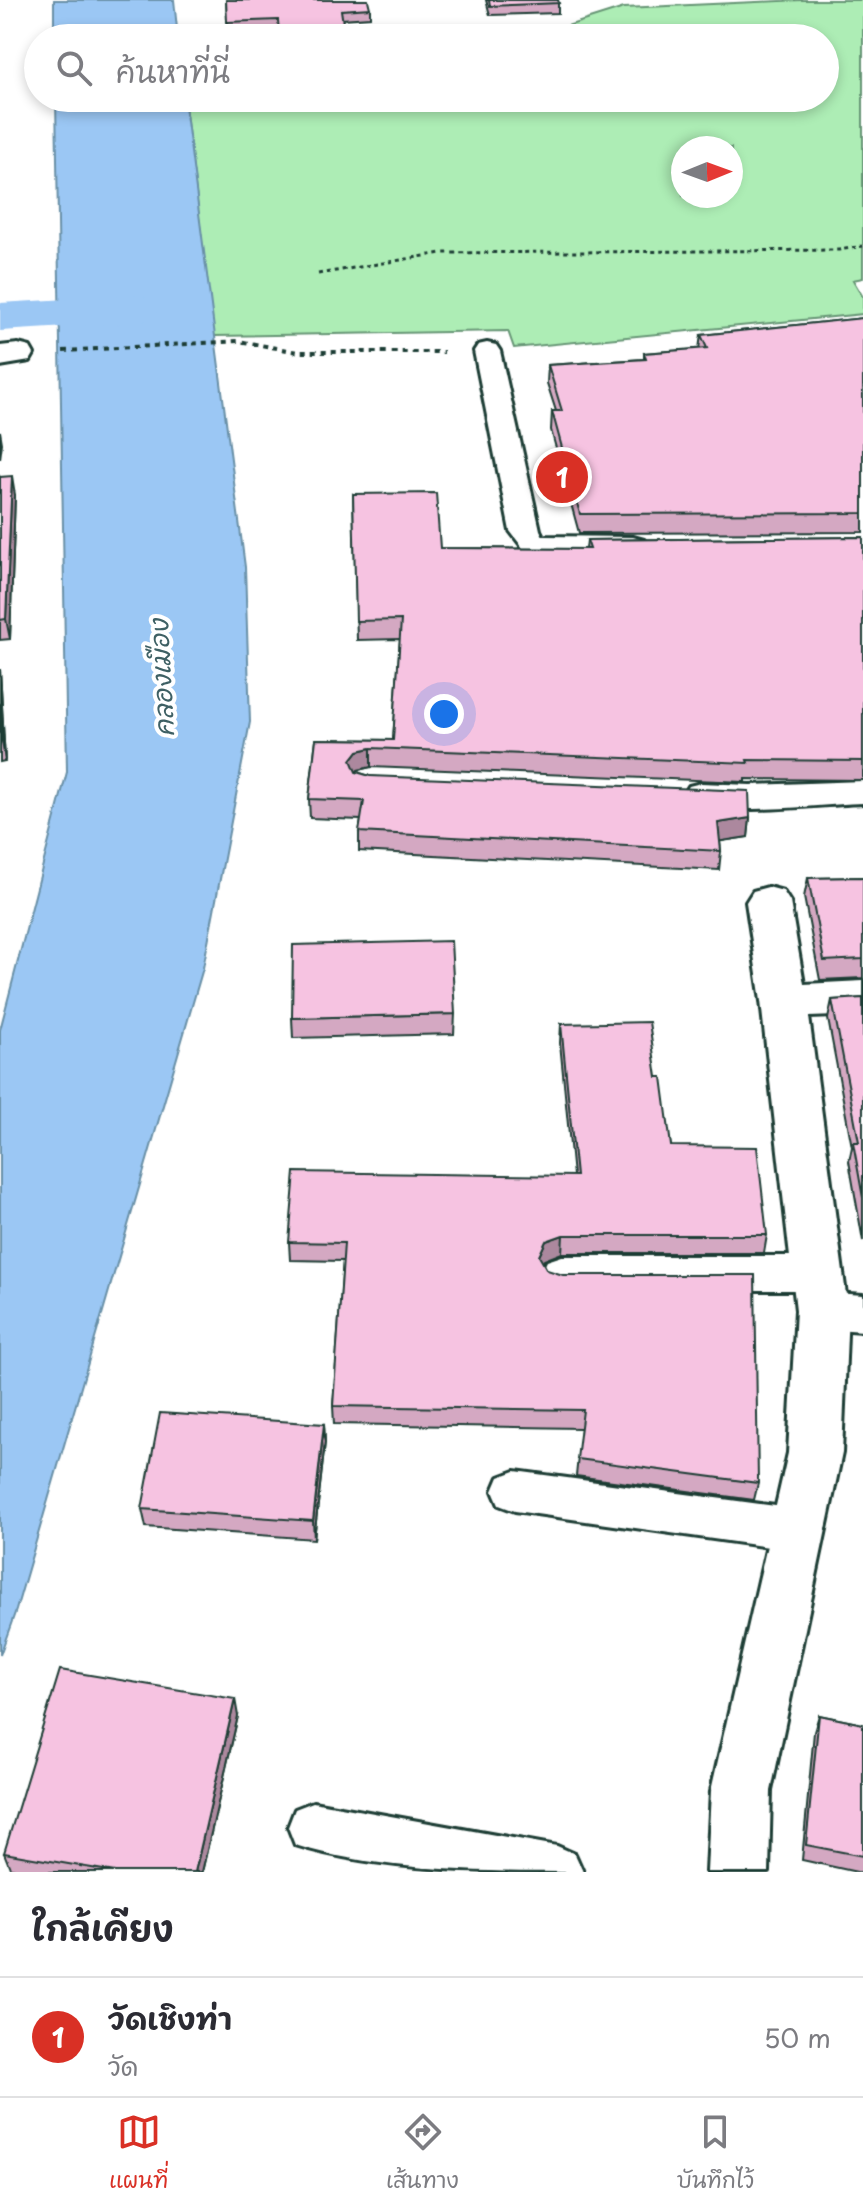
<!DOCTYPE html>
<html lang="th">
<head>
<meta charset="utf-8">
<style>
  body { margin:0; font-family:"Playpen Sans","Playpen Sans Thai",sans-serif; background:#f2f2f3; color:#2b2b33 }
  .compass { position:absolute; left:671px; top:136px; width:72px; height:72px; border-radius:50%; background:#fff; box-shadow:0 4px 12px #0003; rotate:89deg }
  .you { position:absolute; left:444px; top:714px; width:28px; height:28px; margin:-20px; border:6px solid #fff; border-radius:50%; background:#1a73e8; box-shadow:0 0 0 12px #1a73e833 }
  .badge { display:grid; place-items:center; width:52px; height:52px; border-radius:50%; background:#d93025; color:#fff; font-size:26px; font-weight:700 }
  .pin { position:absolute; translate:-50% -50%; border:4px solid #fff; box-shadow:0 2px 8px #0006 }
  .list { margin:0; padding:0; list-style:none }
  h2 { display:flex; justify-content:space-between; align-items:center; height:104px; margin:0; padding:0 32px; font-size:34px }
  h2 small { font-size:26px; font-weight:400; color:#7c7c81 }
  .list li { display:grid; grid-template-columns:52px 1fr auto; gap:24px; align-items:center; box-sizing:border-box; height:120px; padding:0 32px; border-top:2px solid #e1e1e2 }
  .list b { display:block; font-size:30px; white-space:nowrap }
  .list p { margin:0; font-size:26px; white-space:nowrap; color:#7c7c81 }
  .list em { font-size:26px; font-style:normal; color:#7c7c81 }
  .icon { flex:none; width:44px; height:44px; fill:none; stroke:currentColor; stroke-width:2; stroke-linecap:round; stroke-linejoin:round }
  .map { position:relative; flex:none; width:863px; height:1872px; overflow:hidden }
  .search { position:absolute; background:#fff; box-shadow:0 4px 12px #0003; left:24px; right:24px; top:24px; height:88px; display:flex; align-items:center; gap:20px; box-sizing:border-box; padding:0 28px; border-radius:44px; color:#7c7c81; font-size:30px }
  .sheet { height:224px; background:#fff }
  nav { display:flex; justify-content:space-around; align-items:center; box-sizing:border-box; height:112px; border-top:2px solid #e1e1e2; background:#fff; font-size:22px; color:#7c7c81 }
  nav a { display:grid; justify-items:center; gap:4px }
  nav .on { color:#d93025 }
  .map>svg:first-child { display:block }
  .green { fill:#adedb5; stroke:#669574; stroke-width:2; fill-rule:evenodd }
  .water { fill:#9bc7f4; stroke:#6990a7; stroke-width:2 }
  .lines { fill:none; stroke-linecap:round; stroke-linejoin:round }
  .canal { fill:#9bc7f4; fill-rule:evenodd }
  .lane-casing { stroke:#1f3d34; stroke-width:6 }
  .street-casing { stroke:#1f3d34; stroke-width:6 }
  .path-far1 { stroke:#1f3d34; stroke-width:3; stroke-dasharray:4 4; stroke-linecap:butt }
  .path { stroke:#1f3d34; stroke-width:4; stroke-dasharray:5 5; stroke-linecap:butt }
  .lane { fill:#fff; fill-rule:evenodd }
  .street { fill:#fff; fill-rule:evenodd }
  .wall { fill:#d4a8c2; stroke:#1f3d34; stroke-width:2 }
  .shaded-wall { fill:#ac889e; stroke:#1f3d34; stroke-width:2 }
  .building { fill:#f6c3e1; stroke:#1f3d34; stroke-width:2 }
  .labels { text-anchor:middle; stroke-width:8; stroke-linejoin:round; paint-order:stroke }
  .water-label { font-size:26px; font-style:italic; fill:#3e6064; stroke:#fff }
</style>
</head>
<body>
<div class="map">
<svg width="863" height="1872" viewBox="0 0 863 1872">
  <rect width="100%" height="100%" fill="#fff"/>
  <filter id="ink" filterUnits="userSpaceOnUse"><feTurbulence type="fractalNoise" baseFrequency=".0125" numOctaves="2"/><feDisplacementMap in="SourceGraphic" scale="16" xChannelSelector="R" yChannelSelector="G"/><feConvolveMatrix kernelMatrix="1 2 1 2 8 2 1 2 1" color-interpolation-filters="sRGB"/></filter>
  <g filter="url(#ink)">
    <path class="green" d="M802,0H863V278L853,280L863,297V314L514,348L508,331L214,336L184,98H825V38H410L564,27L624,8ZM683,148H731V196H683Z"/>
    <g class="water">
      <polygon points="54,0 174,0 178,38 54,38"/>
      <polygon points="56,98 184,98 245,567 250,722 203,968 16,1610 0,1655 0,1030 67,772"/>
    </g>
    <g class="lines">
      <polygon class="canal" points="136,295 153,299 160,309 153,319 136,323 0,331 0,303"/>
      <defs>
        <g id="lane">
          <polygon points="487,343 496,345 500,351 540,530 543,536 633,537 644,540 648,546 644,552 550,556 523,548 510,531 474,351 478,345"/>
          <path d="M863,781V803C810,805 739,816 689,802L684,794L689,786L701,783L750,785Z"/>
          <polygon points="562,1256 818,1256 833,1261 839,1273 833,1285 818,1290 562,1290 547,1285 541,1273 547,1261"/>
          <polygon points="822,1292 863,1295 863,1331 822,1328 807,1322 801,1310 807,1298"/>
          <polygon points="515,1471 798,1509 814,1515 821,1530 814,1545 798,1551 515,1511 499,1505 493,1491 499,1477"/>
          <path d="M313,1802L557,1846L575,1854L583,1872C492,1872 380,1872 295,1845L288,1827L295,1809Z"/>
        </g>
        <g id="street">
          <polygon points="18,344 30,347 34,354 30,361 0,366 0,346"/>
          <polygon points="768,887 783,891 790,902 804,984 863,981 863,1015 809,1017 848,1310 842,1453 771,1791 769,1872 707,1872 711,1791 788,1453 796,1310 761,1001 746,902 753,891"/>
        </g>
      </defs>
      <use href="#lane" class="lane-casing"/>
      <use href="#street" class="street-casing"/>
      <polyline class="path-far1" points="318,274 442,253 839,250 863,246"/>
      <polyline class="path" points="63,351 239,341 298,352 444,352"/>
      <use href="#lane" class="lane"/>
      <use href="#street" class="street"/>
    </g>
    <g class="wall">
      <polygon points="226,0 370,8 370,17 342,19 344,38 279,38 279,30 228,32"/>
      <polygon points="486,0 558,0 558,13 490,15"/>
      <polygon points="863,318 863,532 579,533 551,430 552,411 556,411 547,383 548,365 644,359 644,353 699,349 701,335"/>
      <polygon points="0,477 15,495 10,639 0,640"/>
      <polygon points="353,494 440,548 586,549 587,540 863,537 863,780 745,779 745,782 371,767 358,770 357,772 370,776 750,818 748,837 720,841 721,851 719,870 359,851 359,832 361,820 310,818 309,799 316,739 393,740 400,639 357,640"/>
      <polygon points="0,669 5,761 0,762"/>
      <polygon points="863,877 863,978 820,980 804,897 808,878"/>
      <polygon points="863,998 863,1241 849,1161 852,1147 828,1019 832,1000"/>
      <polygon points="455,1014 454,1034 293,1038 292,1018"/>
      <polygon points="561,1024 657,1077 671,1146 767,1235 764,1253 562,1253 544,1260 543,1262 547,1270 758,1483 754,1500 576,1476 581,1428 334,1424 333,1406 343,1261 290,1260 289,1242 573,1176 560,1043"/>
      <polygon points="324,1424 325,1442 314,1539 146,1527 142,1509"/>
      <polygon points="819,1715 863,1724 863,1872 857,1872 802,1860 814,1732"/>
      <polygon points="238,1716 202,1872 30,1872 10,1868 4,1853"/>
    </g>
    <g class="shaded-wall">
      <polygon points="0,431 2,443 0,459"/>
      <polygon points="12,476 15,495 10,639 6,619"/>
      <polygon points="0,669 5,761 2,741"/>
      <polygon points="371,748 371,767 358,770 351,779 351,760 358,751"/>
      <polygon points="750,818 748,837 716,842 718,823"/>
      <polygon points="563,1235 562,1253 544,1260 538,1274 539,1256 546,1241"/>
      <polygon points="324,1424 325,1442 314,1539 313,1521"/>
      <polygon points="235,1699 238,1716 202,1872 195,1872"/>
    </g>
    <g class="building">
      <polygon points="226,0 368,0 370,8 341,10 344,30 279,33 278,20 227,22"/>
      <polygon points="489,0 558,0 559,3 490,6"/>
      <polygon points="863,318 863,513 580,514 552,411 562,411 548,365 646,359 644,353 707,348 701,335"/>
      <polygon points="12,476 6,619 0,620 0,477"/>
      <polygon points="436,493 440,548 590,549 587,540 863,537 863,761 747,760 748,763 371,748 358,751 351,760 356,772 370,776 749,791 750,818 718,823 721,851 359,832 364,801 309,799 316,739 393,740 401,620 356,621 353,494"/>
      <polygon points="0,714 2,741 0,742"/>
      <polygon points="863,877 863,959 824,961 808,878"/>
      <polygon points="451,941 455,1014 292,1018 293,945"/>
      <polygon points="863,998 863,1198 853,1142 859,1142 832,1000"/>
      <polygon points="649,1022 657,1077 662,1077 671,1146 757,1147 767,1235 563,1235 546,1241 539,1256 547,1270 563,1275 755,1275 758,1483 577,1459 583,1410 333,1406 344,1243 289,1242 295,1172 576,1176 561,1024"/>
      <polygon points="160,1413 324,1424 313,1521 142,1509"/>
      <polygon points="60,1670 235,1699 195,1872 115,1872 4,1853"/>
      <polygon points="819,1715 863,1724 863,1856 806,1845"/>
    </g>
  </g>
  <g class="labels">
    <g class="water-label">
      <text transform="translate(162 678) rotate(-93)" y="9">คลองเมือง</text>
    </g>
  </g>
</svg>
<svg class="compass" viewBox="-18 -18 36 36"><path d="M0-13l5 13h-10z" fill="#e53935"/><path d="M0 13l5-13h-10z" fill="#7c7c81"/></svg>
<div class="you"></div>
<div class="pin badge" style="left:562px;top:477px">1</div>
<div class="search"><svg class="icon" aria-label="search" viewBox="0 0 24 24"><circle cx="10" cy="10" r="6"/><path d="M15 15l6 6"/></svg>ค้นหาที่นี่</div>
</div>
<section class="sheet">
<h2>ใกล้เคียง<small></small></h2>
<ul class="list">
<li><span class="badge">1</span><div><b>วัดเชิงท่า</b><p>วัด</p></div><em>50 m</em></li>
</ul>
</section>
<nav>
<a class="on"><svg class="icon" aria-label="map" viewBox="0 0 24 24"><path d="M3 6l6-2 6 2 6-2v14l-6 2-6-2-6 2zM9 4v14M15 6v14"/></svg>แผนที่</a>
<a><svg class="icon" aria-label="directions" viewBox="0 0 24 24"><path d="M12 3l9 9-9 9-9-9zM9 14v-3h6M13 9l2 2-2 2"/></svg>เส้นทาง</a>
<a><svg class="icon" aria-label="saved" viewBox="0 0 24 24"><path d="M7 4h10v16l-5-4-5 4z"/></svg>บันทึกไว้</a>
</nav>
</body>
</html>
